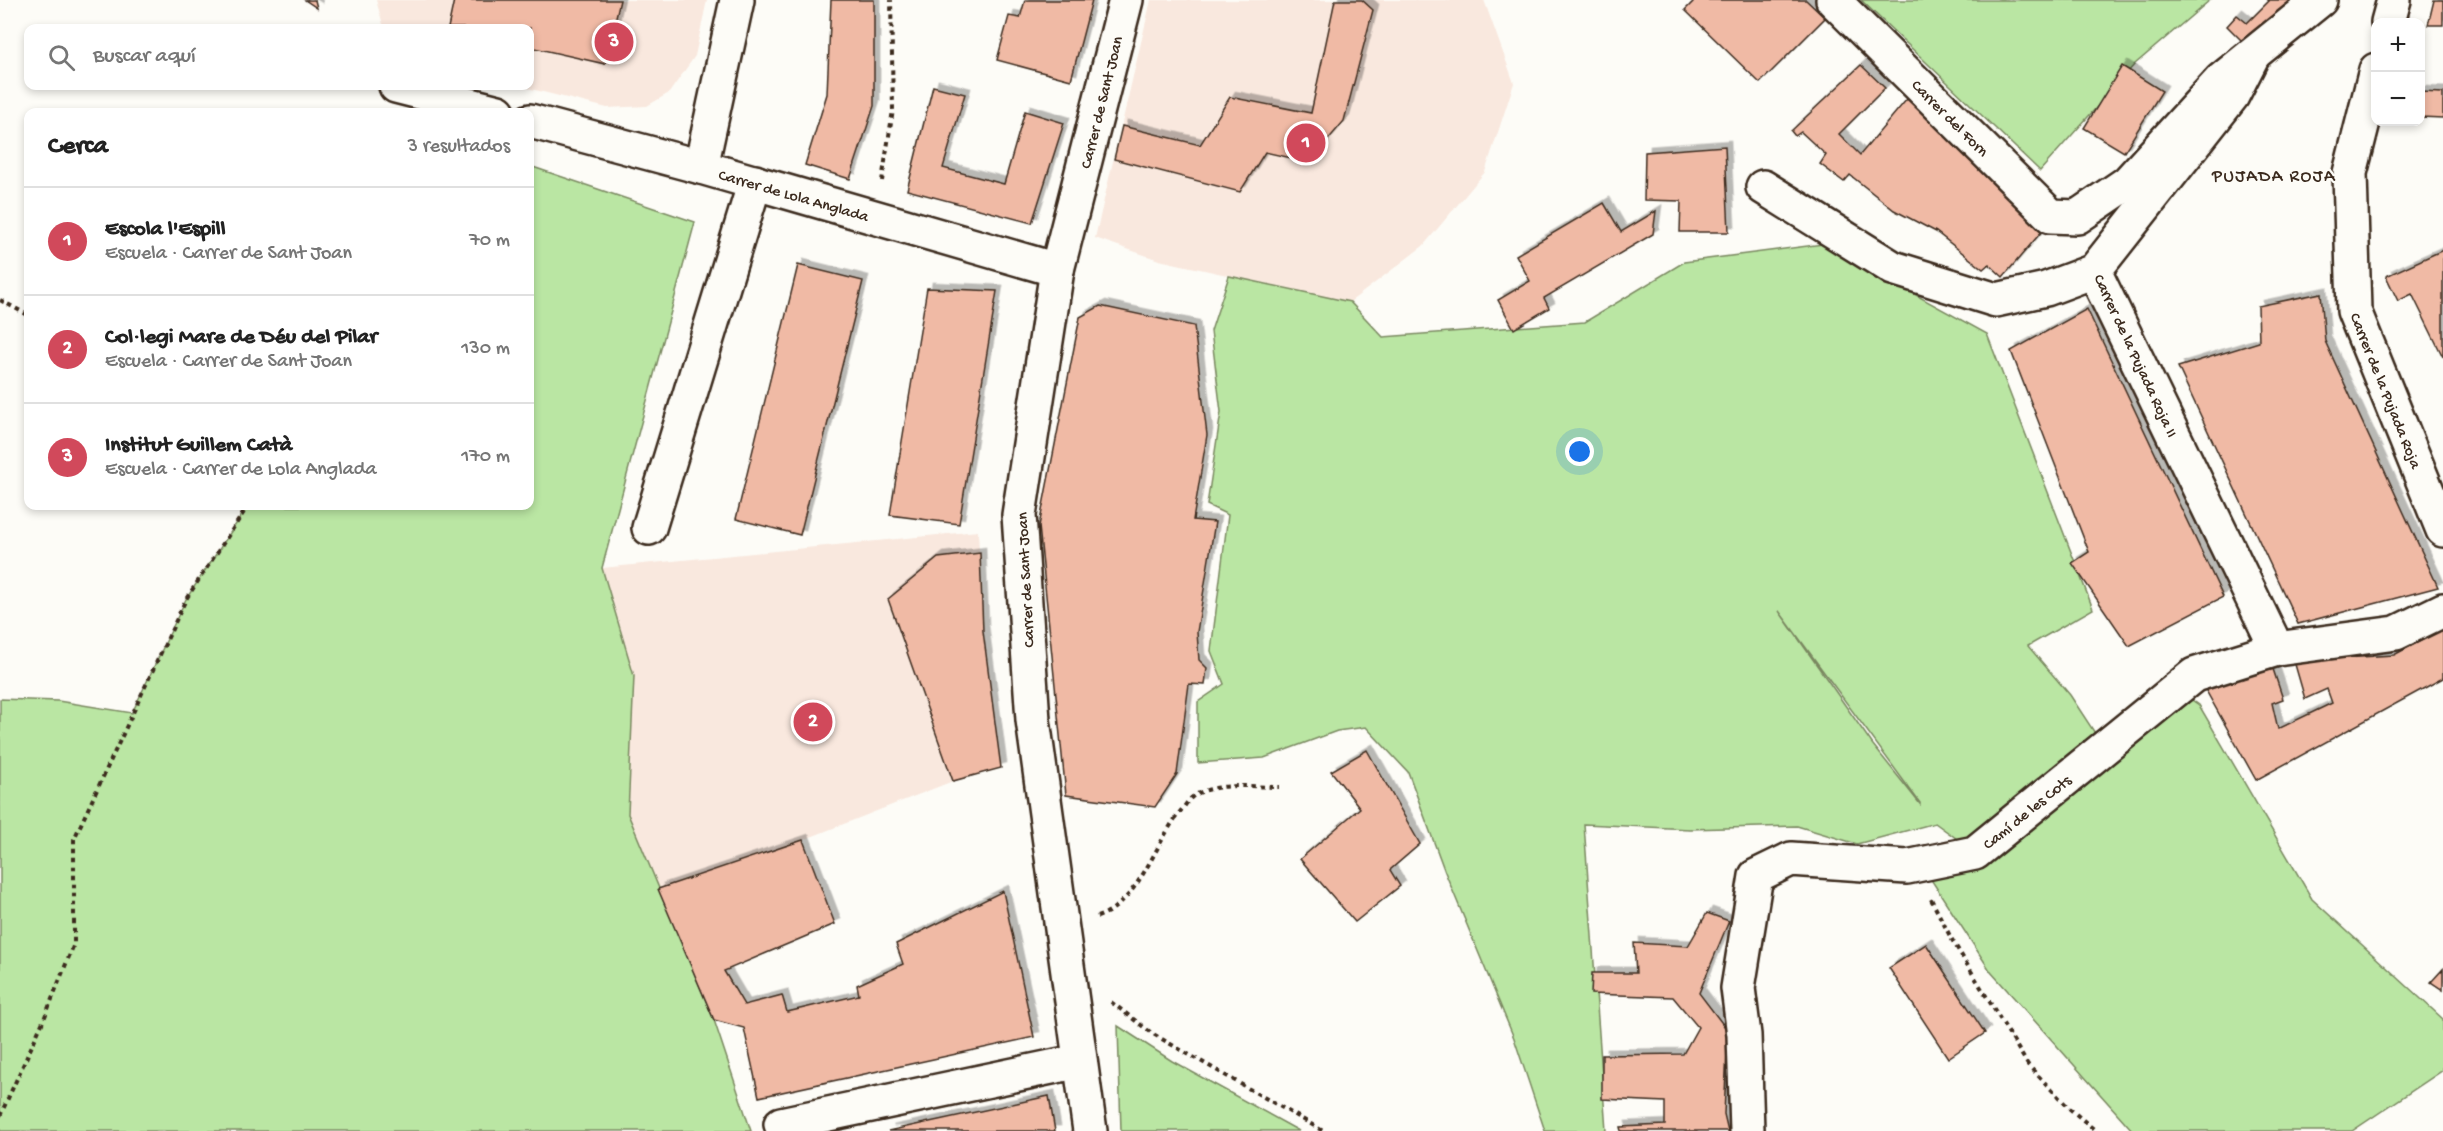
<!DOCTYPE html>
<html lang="es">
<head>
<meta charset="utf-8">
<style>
  body { margin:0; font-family:"Gochi Hand",sans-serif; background:#f2f2f2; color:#222 }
  .controls { position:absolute; right:18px; top:18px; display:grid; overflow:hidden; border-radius:12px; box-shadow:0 3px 9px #0003 }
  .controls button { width:54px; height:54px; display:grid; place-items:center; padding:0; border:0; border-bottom:2px solid #e0e0e0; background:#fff; color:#222; font:30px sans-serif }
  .you { position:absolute; left:1580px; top:452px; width:21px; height:21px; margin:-15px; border:4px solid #fff; border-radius:50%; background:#1a73e8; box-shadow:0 0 0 9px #1a73e833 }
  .badge { display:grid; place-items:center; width:39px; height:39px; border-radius:50%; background:#d1495b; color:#fff; font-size:20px; font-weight:700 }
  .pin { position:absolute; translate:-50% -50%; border:3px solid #fff; box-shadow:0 2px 6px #0006 }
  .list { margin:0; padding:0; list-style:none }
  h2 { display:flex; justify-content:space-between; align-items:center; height:78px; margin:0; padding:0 24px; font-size:26px }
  h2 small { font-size:20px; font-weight:400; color:#767676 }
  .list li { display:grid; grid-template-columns:39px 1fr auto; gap:18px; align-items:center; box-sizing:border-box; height:108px; padding:0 24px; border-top:2px solid #e0e0e0 }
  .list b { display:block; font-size:22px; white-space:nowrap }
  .list p { margin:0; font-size:20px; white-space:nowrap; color:#767676 }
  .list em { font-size:20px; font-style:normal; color:#767676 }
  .icon { flex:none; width:33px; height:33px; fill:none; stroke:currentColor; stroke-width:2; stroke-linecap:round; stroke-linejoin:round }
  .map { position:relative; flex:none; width:2443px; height:1131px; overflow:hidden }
  .search { position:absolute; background:#fff; box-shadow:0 3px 9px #0003; left:24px; top:24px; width:510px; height:66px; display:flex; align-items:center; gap:15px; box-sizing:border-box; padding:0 21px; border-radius:12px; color:#767676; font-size:22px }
  .panel { position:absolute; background:#fff; box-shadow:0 3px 9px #0003; left:24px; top:108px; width:510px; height:402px; border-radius:12px }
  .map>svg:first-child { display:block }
  .built { fill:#f9e8de }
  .green { fill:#bae6a3; stroke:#7a8860; stroke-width:1.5; fill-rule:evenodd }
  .building { fill:#f0baa5; stroke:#3b2a1e; stroke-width:1.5; filter:url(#shadow) }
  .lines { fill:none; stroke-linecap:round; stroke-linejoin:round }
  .minor-casing { stroke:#3b2a1e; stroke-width:38 }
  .path { stroke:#3b2a1e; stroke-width:4; stroke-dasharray:4.5 4.5; stroke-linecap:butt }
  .minor { stroke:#fdfcf7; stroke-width:33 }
  .labels { text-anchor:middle; stroke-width:4.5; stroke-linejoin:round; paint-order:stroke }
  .street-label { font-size:16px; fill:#3b2a1e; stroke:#fdfcf7 }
  .neighbourhood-label { font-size:18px; letter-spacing:1.5px; fill:#3b2a1e; stroke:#fdfcf7 }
</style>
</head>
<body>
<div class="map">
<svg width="2443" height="1131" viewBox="0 0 2443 1131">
  <defs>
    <filter id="shadow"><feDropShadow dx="5.5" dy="-5.5" stdDeviation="0" flood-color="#0004"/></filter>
  </defs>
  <rect width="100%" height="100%" fill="#fdfcf7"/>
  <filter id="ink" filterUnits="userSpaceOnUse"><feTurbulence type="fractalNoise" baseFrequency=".0167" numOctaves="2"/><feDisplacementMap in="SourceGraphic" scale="12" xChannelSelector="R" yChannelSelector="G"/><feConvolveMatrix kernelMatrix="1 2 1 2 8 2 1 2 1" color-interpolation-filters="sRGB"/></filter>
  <g filter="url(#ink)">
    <g class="built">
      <polygon points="376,0 707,0 695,56 669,93 647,106 607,108 519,86 530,86 530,28 384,28"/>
      <polygon points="1151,0 1484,0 1514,83 1485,172 1423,246 1350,302 1159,260 1095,238"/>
      <polygon points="978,531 983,632 1001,768 953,781 803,840 658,889 628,814 634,676 602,568"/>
    </g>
    <g class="green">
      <polygon points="1861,0 2210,0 2135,64 2040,171"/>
      <polygon points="530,166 695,222 602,568 634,676 628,814 714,1020 751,1131 0,1131 0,699 58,701 132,713 186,599 248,506 530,506"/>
      <path d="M1823,244L1987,334L2093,609L2028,646L2070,695L2104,747L2176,689L2199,705L2312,899L2443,1019V1070L2352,1131H2133L1991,972L1921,864L1975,852L1935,823L1857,844L1797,826L1690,829L1584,824L1606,1131H1545L1514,1038L1445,872L1408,772L1366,727L1337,731L1264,758L1198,763V702L1224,684L1211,651L1228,515L1207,505L1221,412L1211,331L1229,276L1350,302L1383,337L1585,322L1684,262ZM1779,611L1920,803V804L1873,745Z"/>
      <polygon points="1118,1026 1172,1061 1299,1131 1121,1131"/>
    </g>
    <g class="building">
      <polygon points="305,0 315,0 317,8"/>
      <polygon points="454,0 620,0 605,64 530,47 530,28 448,28"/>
      <polygon points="831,0 874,0 874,106 850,179 805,165 827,94"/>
      <polygon points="1025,0 1092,0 1071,80 997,60 1009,16 1020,18"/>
      <polygon points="1335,0 1362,0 1373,10 1344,121 1309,162 1265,152 1240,192 1114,159 1122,126 1200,145 1230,97 1311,113"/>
      <polygon points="1695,0 1806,0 1825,18 1760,83 1685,10"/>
      <polygon points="2268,0 2299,0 2247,46 2227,26 2237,15 2247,23 2269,1"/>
      <polygon points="2434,0 2443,0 2443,25 2428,25"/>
      <polygon points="1861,65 1885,88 1839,134 1860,155 1907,99 2049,223 2003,277 1989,264 1983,269 1936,232 1894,210 1850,175 1844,182 1820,164 1826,155 1801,132 1795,136 1791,131"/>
      <polygon points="2122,66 2162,91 2124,152 2084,128"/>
      <polygon points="933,86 965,94 943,168 1004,184 1025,111 1064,123 1032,223 907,190"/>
      <polygon points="2420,92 2443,93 2443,118 2420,117"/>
      <polygon points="1725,146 1729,232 1680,232 1681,201 1644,200 1645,152"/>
      <polygon points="1604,203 1621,232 1656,211 1653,234 1544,298 1549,308 1514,329 1498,300 1530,281 1516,255"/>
      <polygon points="2443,250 2443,357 2412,294 2398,301 2386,276"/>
      <polygon points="798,265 863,281 800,535 736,519"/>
      <polygon points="927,288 997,291 959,524 890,515"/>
      <polygon points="2321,293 2325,341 2438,587 2298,624 2178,367 2259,342 2258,306"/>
      <polygon points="1100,306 1194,326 1207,435 1193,520 1215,522 1197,632 1199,660 1207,668 1205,685 1189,684 1177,774 1155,807 1066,795 1039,526 1080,317"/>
      <polygon points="2087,309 2223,597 2129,646 2072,563 2089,552 2011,351"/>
      <polygon points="980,553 983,631 1001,768 953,781 888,599 938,558"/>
      <polygon points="2443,629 2443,678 2256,780 2204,687 2273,669 2283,699 2272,703 2278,729 2332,703 2327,689 2305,699 2294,661 2394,655"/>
      <polygon points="1367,750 1420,844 1390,870 1400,886 1355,922 1300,859 1360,808 1331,771"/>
      <polygon points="803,840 835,924 724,971 744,1005 782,995 787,1012 859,995 857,985 903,964 896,944 1003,891 1034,1037 759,1097 744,1028 714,1020 658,889"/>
      <polygon points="1707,913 1729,921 1699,993 1728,1031 1724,1114 1728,1131 1621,1131 1620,1127 1665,1125 1665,1102 1602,1099 1602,1055 1683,1054 1698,1027 1673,997 1591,994 1592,973 1636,973 1634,943 1688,946"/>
      <polygon points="1926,944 1985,1033 1948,1058 1889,968"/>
      <polygon points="2443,969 2443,990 2431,982"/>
      <polygon points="1049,1096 1055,1131 888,1131"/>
    </g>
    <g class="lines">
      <defs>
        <g id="minor">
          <polyline points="1833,0 2051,216 2077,217 2127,183 2221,80 2320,0"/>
          <polyline points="2388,22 2394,0"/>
          <polyline points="2253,55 2232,96 2094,271 2277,649"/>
          <polyline points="2376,70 2350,173 2354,311 2443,530"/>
          <polyline points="396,86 498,112"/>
          <polyline points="530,121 701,167 1057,270"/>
          <polyline points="701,167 737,0"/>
          <polyline points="1763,187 1893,268 1996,300 2046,289 2094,271"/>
          <polyline points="649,528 755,182"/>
          <polyline points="781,1124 1080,1061"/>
          <polyline points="1090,1131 1033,720 1019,515 1057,270 1126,0"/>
          <polyline points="1747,1131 1744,1035 1738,988 1756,876 1791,859 1907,867 1975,853 2194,675 2277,649 2396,633 2443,610"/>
        </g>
      </defs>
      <use href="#minor" class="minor-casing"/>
      <g class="path">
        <polyline points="882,181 893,110 891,0"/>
        <polyline points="0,300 28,315"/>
        <polyline points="1931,899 1951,938 2028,1065 2070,1109 2096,1131"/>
        <path d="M1097,917C1141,902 1155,840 1184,807C1187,802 1192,796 1197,794C1221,782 1253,787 1279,787"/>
        <polyline points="1111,1002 1153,1034 1323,1131"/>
        <polyline points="0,1116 44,1019 74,944 74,839 186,599 248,506"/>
      </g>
      <use href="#minor" class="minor"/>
    </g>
  </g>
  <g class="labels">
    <g class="street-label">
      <text transform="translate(1100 102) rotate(-76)" y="6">Carrer de Sant Joan</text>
      <text transform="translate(1951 117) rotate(45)" y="6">Carrer del Forn</text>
      <text transform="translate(794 194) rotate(16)" y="6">Carrer de Lola Anglada</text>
      <text transform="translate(2137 355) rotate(65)" y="6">Carrer de la Pujada Roja II</text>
      <text transform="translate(2387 390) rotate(68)" y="6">Carrer de la Pujada Roja</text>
      <text transform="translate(1024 580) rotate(-93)" y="6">Carrer de Sant Joan</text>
      <text transform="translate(2026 811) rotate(-39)" y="6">Camí de les Cots</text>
    </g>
    <g class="neighbourhood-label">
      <text x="2274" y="181">PUJADA ROJA</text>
    </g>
  </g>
</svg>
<div class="controls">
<button>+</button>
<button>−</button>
</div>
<div class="you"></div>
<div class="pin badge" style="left:1306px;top:143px">1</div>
<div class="pin badge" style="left:813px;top:722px">2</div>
<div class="pin badge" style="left:614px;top:42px">3</div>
<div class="search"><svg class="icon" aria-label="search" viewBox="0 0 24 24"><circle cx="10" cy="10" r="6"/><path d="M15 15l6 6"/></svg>Buscar aquí</div>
<section class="panel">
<h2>Cerca<small>3 resultados</small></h2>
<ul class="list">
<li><span class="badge">1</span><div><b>Escola l'Espill</b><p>Escuela · Carrer de Sant Joan</p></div><em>70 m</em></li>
<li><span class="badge">2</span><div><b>Col·legi Mare de Déu del Pilar</b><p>Escuela · Carrer de Sant Joan</p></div><em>130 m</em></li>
<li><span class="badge">3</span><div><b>Institut Guillem Catà</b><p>Escuela · Carrer de Lola Anglada</p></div><em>170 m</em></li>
</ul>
</section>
</div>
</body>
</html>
